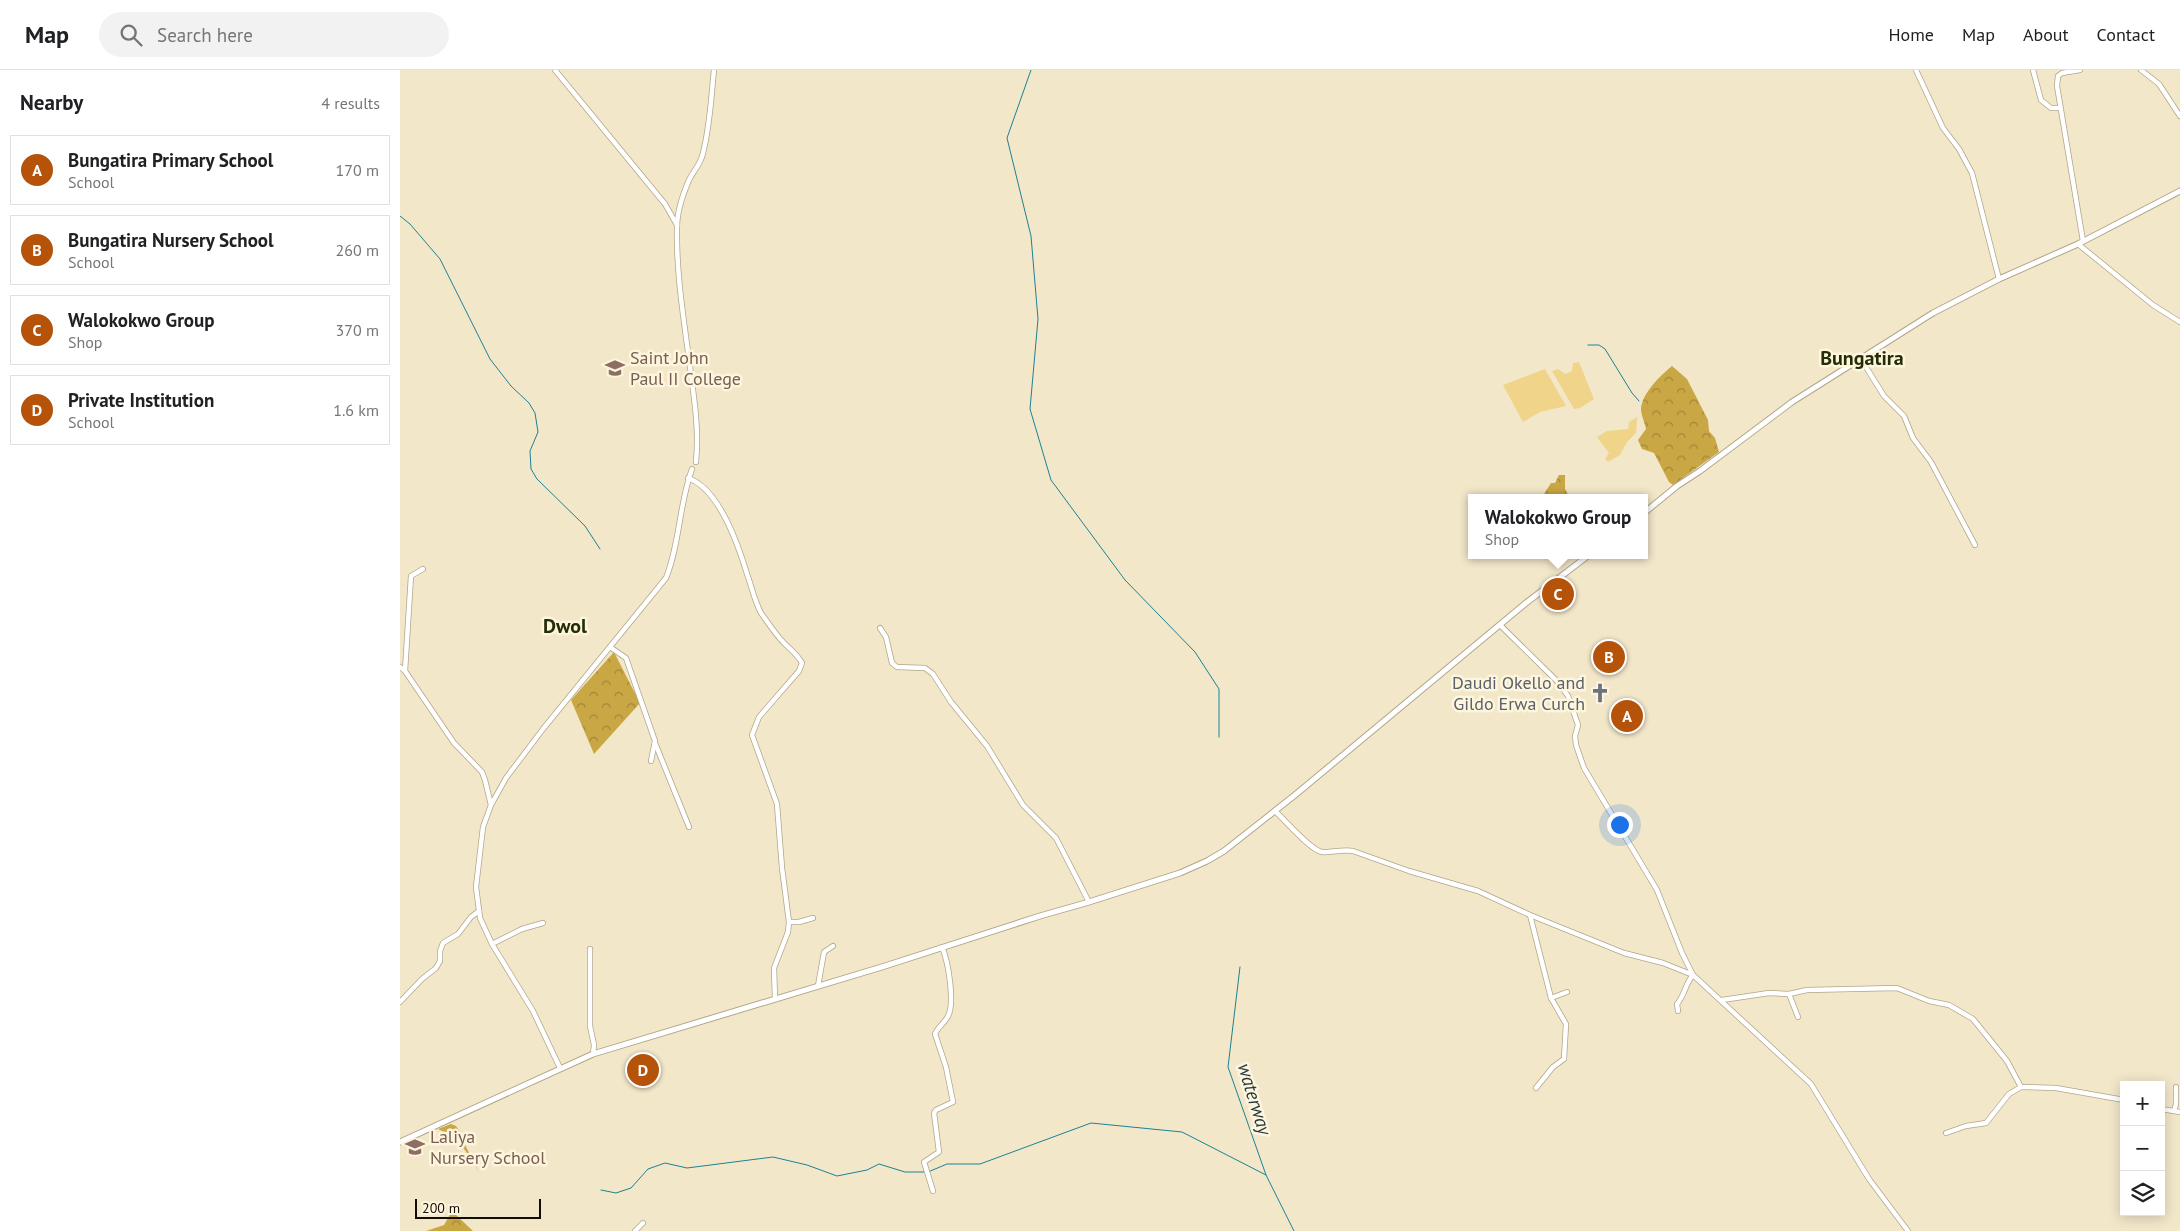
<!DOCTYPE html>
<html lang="en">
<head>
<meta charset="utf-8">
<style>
  body { margin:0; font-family:"PT Sans",sans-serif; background:#f2f2f2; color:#202124 }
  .controls { position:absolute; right:15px; bottom:15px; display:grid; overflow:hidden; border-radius:0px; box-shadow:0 2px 12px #0003 }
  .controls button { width:45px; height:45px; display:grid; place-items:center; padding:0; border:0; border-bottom:1px solid #e0e0e0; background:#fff; color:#202124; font:25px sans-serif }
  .scale { position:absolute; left:15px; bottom:12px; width:126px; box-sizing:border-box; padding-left:5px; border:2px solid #120e05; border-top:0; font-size:14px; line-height:18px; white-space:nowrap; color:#120e05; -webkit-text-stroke:4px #fef5dd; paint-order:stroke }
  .you { position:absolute; left:1219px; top:754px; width:18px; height:18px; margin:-12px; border:4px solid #fff; border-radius:50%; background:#1a73e8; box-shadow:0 0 0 8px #1a73e833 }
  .badge { display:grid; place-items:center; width:32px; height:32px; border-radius:50%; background:#b45309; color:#fff; font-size:16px; font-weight:700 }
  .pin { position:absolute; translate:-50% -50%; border:2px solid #fff; box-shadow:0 1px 5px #0006 }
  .popup { position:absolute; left:1068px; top:424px; width:180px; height:65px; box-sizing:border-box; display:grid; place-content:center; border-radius:0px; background:#fff; filter:drop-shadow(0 1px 4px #0005); font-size:16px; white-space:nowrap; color:#757577 }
  .popup b { font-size:19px; color:#202124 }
  .popup::after { content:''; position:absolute; left:50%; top:100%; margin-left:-10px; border:10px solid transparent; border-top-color:#fff }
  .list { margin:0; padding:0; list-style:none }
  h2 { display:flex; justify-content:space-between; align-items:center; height:65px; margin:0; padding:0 20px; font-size:21px }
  h2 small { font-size:16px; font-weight:400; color:#757577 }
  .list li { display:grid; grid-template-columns:32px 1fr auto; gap:15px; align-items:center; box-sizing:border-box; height:70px; margin:0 10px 10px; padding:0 10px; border:1px solid #e0e0e0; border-radius:0px }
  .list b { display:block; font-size:19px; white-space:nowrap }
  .list p { margin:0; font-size:16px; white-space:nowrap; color:#757577 }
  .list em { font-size:16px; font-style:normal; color:#757577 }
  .icon { flex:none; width:28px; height:28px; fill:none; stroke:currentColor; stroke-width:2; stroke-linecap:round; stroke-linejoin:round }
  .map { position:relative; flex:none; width:1780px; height:1161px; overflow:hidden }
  header { display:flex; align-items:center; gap:30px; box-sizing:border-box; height:70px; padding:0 25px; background:#fff; border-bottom:1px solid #e0e0e0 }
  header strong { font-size:24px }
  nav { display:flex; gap:28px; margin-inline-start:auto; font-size:18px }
  .search { width:350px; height:45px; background:#f2f2f2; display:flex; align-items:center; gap:12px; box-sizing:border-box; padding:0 18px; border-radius:28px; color:#757577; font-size:19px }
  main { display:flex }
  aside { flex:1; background:#fff }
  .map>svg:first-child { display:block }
  .green { fill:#f0d48a }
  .forest { fill:url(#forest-crowns) }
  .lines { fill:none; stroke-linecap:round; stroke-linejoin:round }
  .stream { stroke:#1a8296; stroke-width:1 }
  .minor-casing { stroke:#b1a68a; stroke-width:6 }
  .tertiary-casing { stroke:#b1a68a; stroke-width:7 }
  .minor { stroke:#fff; stroke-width:4.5 }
  .tertiary { stroke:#fff; stroke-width:5 }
  .labels { text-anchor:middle; stroke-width:5; stroke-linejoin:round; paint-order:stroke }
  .education-label { font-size:18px; fill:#785e54; stroke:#fef5dd; text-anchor:start }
  .worship-label { font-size:18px; fill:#5b616d; stroke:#fef5dd; text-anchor:end }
  .water-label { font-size:19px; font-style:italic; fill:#23393f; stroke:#fef5dd }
  .quarter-label { font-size:20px; font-weight:bold; fill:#242d07; stroke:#fef5dd }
</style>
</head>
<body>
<header>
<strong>Map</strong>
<div class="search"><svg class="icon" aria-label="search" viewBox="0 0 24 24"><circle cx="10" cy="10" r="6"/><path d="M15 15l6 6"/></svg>Search here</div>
<nav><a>Home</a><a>Map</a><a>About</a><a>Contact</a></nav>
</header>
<main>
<aside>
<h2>Nearby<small>4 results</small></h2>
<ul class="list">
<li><span class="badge">A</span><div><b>Bungatira Primary School</b><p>School</p></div><em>170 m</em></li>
<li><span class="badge">B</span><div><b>Bungatira Nursery School</b><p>School</p></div><em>260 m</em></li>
<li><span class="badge">C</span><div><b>Walokokwo Group</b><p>Shop</p></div><em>370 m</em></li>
<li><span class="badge">D</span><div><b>Private Institution</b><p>School</p></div><em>1.6 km</em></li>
</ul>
</aside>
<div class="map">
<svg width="1780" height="1161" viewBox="0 0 1780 1161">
  <defs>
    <pattern id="forest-crowns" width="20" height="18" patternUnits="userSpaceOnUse" patternTransform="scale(1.25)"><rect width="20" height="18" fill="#c9a744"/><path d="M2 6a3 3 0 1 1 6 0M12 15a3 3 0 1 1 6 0" fill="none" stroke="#a28637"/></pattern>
  </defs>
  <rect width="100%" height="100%" fill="#f3e7ca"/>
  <g class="green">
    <polygon points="1179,292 1194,329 1180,338 1174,339 1152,301 1158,299 1165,304 1172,301 1173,293"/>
    <polygon points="1145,299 1166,336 1140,342 1123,352 1103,315"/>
    <polygon points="1237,347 1236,363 1227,372 1220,385 1208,392 1205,389 1209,383 1197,367 1207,361 1228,359 1229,352"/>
  </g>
  <g class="forest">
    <path d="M1272,296L1287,309L1308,350L1309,361L1315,368L1319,382L1273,415L1269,412L1254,383L1242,379L1238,370L1246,359C1245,353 1241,345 1241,339C1242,323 1261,305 1272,296Z"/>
    <polygon points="1159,405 1165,405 1165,419 1170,428 1145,428 1144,424 1151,413 1155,413"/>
    <polygon points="214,582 240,633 194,684 171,630"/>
    <path d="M51,1054L56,1056L65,1069V1075L79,1102C67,1082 60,1069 38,1059Z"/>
    <polygon points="52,1141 73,1161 19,1161 26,1161 44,1155"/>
  </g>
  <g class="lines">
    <g class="stream">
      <polyline points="631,0 607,68 631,166 638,249 630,339 651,410 725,510 795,582 819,619 819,667"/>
      <polyline points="0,146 10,154 40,189 90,289 111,316 129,333 135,343 138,362 130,381 131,399 137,409 185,456 200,479"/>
      <polyline points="1188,275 1199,275 1205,279 1232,323 1239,331"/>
      <polyline points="840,897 828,997 866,1105 894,1161"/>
      <polyline points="528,1102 547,1094 580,1094 691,1053 782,1062 866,1105"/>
      <polyline points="201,1120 216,1123 231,1118 248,1099 265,1093 287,1098 373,1087 407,1095 437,1106 467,1100 479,1094 505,1102 525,1102"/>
    </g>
    <defs>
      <g id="minor">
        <polyline points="155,0 265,134 277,155"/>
        <polyline points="1516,0 1543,58 1559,79 1572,103 1599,209"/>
        <polyline points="1633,0 1641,30 1651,38 1659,38"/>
        <polyline points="1680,0 1662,3 1658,6 1657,16 1683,171"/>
        <polyline points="1741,0 1759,14 1780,46"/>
        <polyline points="1678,174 1753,235 1780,252"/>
        <polyline points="1461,289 1484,326 1504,346 1513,368 1531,392 1575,475"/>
        <path d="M296,392C299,362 295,334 291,305C285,256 276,207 277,157C277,142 283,124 289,110C294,100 301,94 303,83C310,56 311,28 314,0"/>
        <path d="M288,408C320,419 339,477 348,507C352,518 355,532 361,543C368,553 376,565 384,573C392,581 397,584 402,593L399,601L359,647L352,665L377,734L382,798L389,852L388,862L374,898L375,929"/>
        <polyline points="1100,555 1158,612 1168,626 1178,655 1175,666 1176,675 1184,698 1257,820 1282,883 1293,905 1411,1014 1469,1109 1508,1161"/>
        <polyline points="480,558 486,567 492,593 497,597 525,598 533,604 551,632 587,676 623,735 656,768 689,832"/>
        <polyline points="210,577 226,588 255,671 251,691"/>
        <polyline points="0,597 5,601 54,673 82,702 85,710 91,735"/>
        <polyline points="5,601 11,506 23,499"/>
        <polyline points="255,673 289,757"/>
        <path d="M875,741C885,750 910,780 922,782C932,783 942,779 953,781L1009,801L1078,821L1130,845L1224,883L1263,893L1293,905C1285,914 1285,925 1277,934L1278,941"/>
        <polyline points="1130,845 1151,928"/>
        <polyline points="389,852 399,852 413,848"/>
        <polyline points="92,874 122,859 143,853"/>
        <polyline points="190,879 190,956 194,975 193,984"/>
        <polyline points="418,916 424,882 433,876"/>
        <polyline points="1389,924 1398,947"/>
        <polyline points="1322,930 1369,923 1389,924 1407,920 1497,918 1529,931 1549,935 1573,949 1607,991 1621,1017 1656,1018 1724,1030"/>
        <polyline points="0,932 22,909 36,898 40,891 40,881 43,873 58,864 71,847 79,841"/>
        <path d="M160,998L133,941L92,874L80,848L76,817L83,757L91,735L106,708L143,659L266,508C280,473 279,434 292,399"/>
        <polyline points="1136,1018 1153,997 1164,989 1166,954 1151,928 1167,922"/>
        <polyline points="1761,1039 1780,1042"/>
        <polyline points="1774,1041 1776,1034 1776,1017"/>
        <polyline points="1546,1063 1566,1056 1586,1053 1609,1024 1621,1017"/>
        <path d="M533,1121L524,1092L539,1082L534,1043L536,1040L553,1032L546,997L535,964C538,957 543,954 547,948C556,935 548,891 542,877"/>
        <polyline points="235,1161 243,1153"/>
      </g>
      <g id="tertiary">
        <polyline points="1244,443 1277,416 1300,401 1392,332 1533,243 1599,209 1678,174 1780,121"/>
        <polyline points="0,1072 193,984 485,896 640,846 689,832 780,803 807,791 824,781 895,725 1126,533 1189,485"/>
      </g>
    </defs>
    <use href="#minor" class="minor-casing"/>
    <use href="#tertiary" class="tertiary-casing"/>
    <use href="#minor" class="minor"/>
    <use href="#tertiary" class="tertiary"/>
  </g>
  <defs>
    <symbol id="school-bare" viewBox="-9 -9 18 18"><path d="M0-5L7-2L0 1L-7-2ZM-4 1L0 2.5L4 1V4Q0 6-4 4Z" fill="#8d6e63" stroke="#fef5dd" stroke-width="2.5" paint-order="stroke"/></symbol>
    <symbol id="church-bare" viewBox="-9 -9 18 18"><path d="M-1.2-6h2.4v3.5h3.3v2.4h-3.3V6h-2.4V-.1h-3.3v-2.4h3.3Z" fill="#6b7280" stroke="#fef5dd" stroke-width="2.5" paint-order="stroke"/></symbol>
  </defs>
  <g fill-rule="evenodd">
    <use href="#school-bare" x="201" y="284" width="28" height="28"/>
    <use href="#church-bare" x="1186" y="609" width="28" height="28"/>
    <use href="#school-bare" x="1" y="1063" width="28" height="28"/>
  </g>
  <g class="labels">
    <g class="education-label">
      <text x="230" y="294">Saint John<tspan x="230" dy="21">Paul II College</tspan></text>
      <text x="30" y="1073">Laliya<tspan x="30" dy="21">Nursery School</tspan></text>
    </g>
    <g class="worship-label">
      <text x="1185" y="619">Daudi Okello and<tspan x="1185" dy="21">Gildo Erwa Curch</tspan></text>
    </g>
    <g class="water-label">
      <text transform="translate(855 1029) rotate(73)" y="7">waterway</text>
    </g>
    <g class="quarter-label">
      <text x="1462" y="295">Bungatira</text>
      <text x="165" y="563">Dwol</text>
    </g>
  </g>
</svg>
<div class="controls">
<button>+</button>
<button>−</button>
<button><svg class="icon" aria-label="layers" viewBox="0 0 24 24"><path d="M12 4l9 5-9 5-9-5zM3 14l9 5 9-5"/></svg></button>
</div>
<div class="scale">200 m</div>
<div class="you"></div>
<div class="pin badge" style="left:1227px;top:646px">A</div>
<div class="pin badge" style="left:1209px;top:587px">B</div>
<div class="pin badge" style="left:1158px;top:524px">C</div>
<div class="popup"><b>Walokokwo Group</b>Shop</div>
<div class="pin badge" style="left:243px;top:1000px">D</div>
</div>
</main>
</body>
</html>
